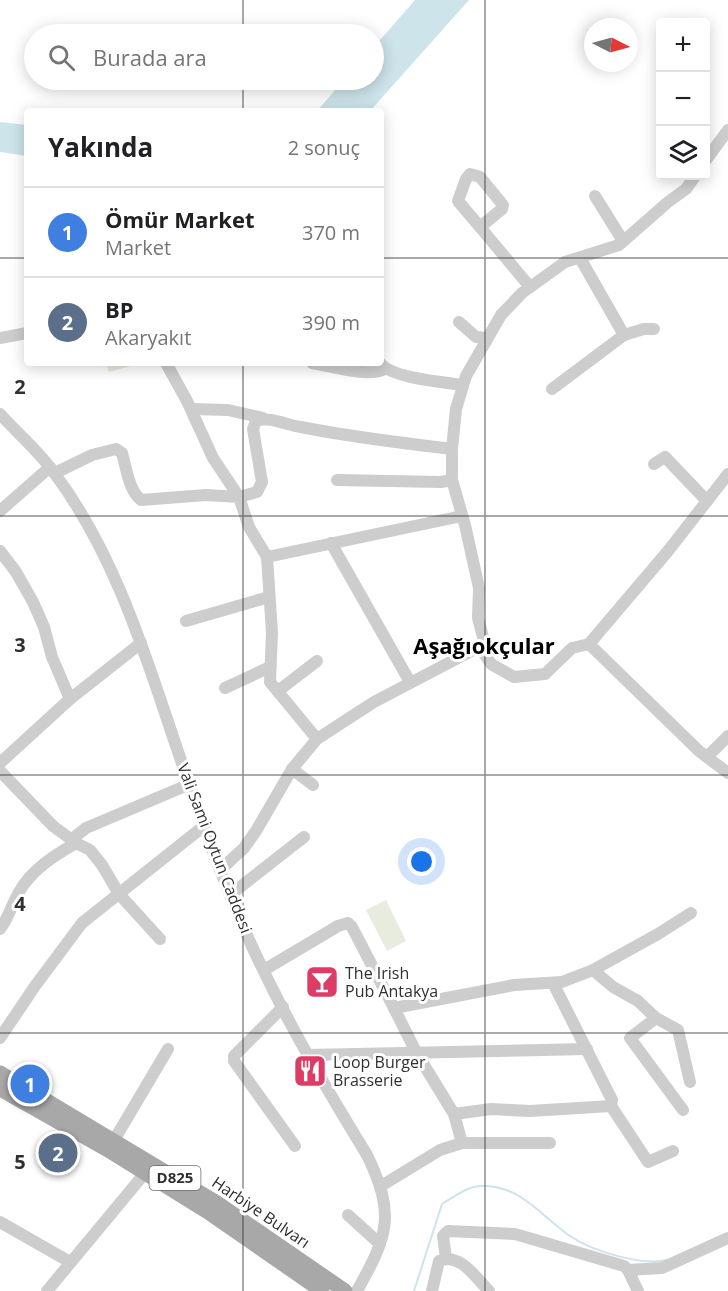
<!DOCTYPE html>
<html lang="tr">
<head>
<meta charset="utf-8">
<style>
  body { margin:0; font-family:"Open Sans",sans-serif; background:#f2f2f2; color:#202124 }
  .controls { position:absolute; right:18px; top:18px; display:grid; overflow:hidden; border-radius:6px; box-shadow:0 3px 15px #0003 }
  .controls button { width:54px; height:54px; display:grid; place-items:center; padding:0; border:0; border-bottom:2px solid #e0e0e0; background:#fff; color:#202124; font:30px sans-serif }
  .compass { position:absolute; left:584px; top:18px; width:54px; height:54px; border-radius:50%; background:#fff; box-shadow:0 3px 15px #0003; rotate:96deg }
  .you { position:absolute; left:422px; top:862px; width:21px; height:21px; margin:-15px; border:4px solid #fff; border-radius:50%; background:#1a73e8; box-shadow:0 0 0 9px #1a73e833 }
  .badge { display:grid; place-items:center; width:39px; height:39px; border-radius:50%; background:#dc3c66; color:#fff; font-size:20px; font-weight:700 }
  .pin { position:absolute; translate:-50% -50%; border:3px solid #fff; box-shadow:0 2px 6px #0006 }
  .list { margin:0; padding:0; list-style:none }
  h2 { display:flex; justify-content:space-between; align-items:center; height:78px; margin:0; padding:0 24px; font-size:26px }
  h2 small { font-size:20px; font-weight:400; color:#757577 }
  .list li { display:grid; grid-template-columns:39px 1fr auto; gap:18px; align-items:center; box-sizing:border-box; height:90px; padding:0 24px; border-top:2px solid #e0e0e0 }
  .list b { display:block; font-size:22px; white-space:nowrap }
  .list p { margin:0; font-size:20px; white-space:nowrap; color:#757577 }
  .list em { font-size:20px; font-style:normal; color:#757577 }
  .icon { flex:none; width:33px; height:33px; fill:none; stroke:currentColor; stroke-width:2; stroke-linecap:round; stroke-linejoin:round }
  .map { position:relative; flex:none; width:728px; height:1291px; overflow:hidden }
  .search { position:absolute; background:#fff; box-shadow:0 3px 15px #0003; left:24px; top:24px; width:360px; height:66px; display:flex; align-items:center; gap:15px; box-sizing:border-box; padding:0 21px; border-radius:33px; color:#757577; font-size:22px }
  .panel { position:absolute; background:#fff; box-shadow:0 3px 15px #0003; left:24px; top:108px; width:360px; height:258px; border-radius:6px }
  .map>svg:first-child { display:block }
  .grass { fill:#e8ecde }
  .water { fill:#cce4ea }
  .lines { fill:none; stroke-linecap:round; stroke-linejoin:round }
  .stream { stroke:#cce4ea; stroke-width:2 }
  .minor { stroke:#cdcdcd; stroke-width:12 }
  .major { stroke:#a8a8a8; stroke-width:15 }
  .grid { fill:none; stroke:#303030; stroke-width:1.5; stroke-opacity:0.55 }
  .labels { text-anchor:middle; stroke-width:6; stroke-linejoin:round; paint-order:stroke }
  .shield { fill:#fff; stroke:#6e6e6e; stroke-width:1.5 }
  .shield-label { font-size:15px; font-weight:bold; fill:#303030 }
  .street-label { font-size:16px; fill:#303030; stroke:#fff }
  .poi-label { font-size:16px; fill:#303030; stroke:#fff; text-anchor:start }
  .district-label { font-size:22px; font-weight:bold; fill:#000; stroke:#fff }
  .grid-label { font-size:20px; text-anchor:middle; font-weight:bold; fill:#303030; stroke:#fff; stroke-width:6; stroke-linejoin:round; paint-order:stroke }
</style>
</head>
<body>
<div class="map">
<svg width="728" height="1291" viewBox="0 0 728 1291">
  <rect width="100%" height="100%" fill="#fff"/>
  <g class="grass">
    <polygon points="106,363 133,363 134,365 109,372"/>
    <polygon points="386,900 406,941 387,951 366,910"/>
  </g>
  <g class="water">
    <polygon points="415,0 469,0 370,111 317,111 344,80 374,80 374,47"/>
    <polygon points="0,122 27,125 27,156 0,152"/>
  </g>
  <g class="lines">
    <path class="stream" d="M414,1291L442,1204C454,1197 466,1187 480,1186C520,1184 541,1216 570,1236C592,1251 641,1266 667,1260"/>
    <g class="minor">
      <polyline points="706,160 728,130"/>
      <polygon points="470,174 480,177 503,205 502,209 480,227 458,201 466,179"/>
      <polyline points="595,196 623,241"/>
      <polyline points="480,227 530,287"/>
      <polyline points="580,258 624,335 644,329 654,329"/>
      <polyline points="459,322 476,337 487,338"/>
      <polyline points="0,338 27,333"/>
      <path d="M166,363L187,401L213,458L239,497L257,492L262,482L253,429L256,421C270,416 286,425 301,427C350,437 402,443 452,449"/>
      <path d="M312,363C332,366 368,378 385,369"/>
      <path d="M380,363C391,378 443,382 463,385"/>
      <polyline points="552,389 624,335"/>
      <polyline points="191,409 228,410 263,418"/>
      <path d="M0,414C18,434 39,451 55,474C108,545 138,632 166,716C186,776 206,836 230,895C266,986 316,1072 367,1155C396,1215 388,1235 357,1291"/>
      <polyline points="654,464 665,457 707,501"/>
      <path d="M55,473L92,455L116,449L122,453C126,467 129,491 141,500L206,495L239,497L249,527L267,557L272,633L270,682L317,739"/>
      <polyline points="337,480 441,482 452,480"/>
      <polyline points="0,511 50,467"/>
      <polyline points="331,543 410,682"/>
      <polyline points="0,551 16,572 33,602 44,627 52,657 70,699"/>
      <polyline points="267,557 462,516"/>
      <polyline points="186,621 269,597"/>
      <polyline points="589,644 668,551 728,474"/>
      <polyline points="479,646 491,664 514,677 545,674 572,648 589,644 699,751 728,773"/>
      <polyline points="225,688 270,667"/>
      <polyline points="278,691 317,661"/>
      <polyline points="707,757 728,736"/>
      <polyline points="0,763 70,699 141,643"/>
      <polyline points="292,769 313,785"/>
      <polyline points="0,771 53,826 76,843 90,850 102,865 119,894 160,939"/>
      <polyline points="72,839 86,828 190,784"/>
      <polyline points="220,870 244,848 256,831 292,769 317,739 374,702 477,648 484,641 478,618 479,588 465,525 452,480 452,449 456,409 466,376 501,315 522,293 565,262 619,245 668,202 686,189 695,176"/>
      <polyline points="230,895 304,837"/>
      <path d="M0,929C9,917 12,904 19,892C31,870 55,855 76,843"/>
      <polyline points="264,970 338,926 348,923 352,927 394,1008 514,985 562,982 593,970 613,987 638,1001 656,1018 678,1030 690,1082"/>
      <polyline points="593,970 658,934 691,913"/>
      <polyline points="283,1007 234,1056 234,1061 295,1146"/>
      <polyline points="656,1018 630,1038 683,1110"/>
      <polyline points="0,1038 35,986 82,923 204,826"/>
      <polyline points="307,1055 587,1049"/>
      <polyline points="611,1106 648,1162 673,1151"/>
      <polyline points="454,1114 491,1109 530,1111 611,1106 612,1100 609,1094 553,983"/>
      <polyline points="462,1143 550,1143"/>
      <polyline points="110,1147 168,1049"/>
      <polyline points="381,1186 440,1150 462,1143 454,1114 416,1052 394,1008"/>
      <polyline points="348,1215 380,1244"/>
      <polyline points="0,1222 70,1262"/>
      <polyline points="446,1258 443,1236 448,1231 515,1234 624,1266 628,1270 638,1291"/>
      <polyline points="628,1270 662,1268 728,1238"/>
      <polyline points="47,1291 150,1167"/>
      <path d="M432,1291L439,1261C460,1252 476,1278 489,1291"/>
    </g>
    <g class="major">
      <polyline points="0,1073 217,1203 345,1291"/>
      <polyline points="0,1089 108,1150 211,1214 322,1291"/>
    </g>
  </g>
  <path class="grid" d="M243,0V34M485,0V1291M243,80V111M0,258H27M381,258H728M243,363V1291M0,516H728M0,775H728M0,1033H728"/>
  <defs>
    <symbol id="bar-square" viewBox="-11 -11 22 22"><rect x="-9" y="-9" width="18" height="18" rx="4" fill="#dc3c66" stroke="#fff"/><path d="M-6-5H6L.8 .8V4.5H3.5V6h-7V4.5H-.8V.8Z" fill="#fff"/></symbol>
    <symbol id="restaurant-square" viewBox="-11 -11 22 22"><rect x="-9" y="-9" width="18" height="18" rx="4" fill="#dc3c66" stroke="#fff"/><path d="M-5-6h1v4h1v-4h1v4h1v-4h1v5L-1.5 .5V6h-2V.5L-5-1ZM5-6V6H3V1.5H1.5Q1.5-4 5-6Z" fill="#fff"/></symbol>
  </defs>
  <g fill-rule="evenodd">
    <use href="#bar-square" x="303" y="963" width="38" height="38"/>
    <use href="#restaurant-square" x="291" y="1052" width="38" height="38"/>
  </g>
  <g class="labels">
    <rect class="shield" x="149.5" y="1166" width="51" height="24" rx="4.5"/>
    <g class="shield-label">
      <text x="175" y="1183">D825</text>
    </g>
    <g class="street-label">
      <text transform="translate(215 848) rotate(69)" y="6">Vali Sami Oytun Caddesi</text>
      <text transform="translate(261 1212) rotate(34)" y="6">Harbiye Bulvarı</text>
    </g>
    <g class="poi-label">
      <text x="345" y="979">The Irish<tspan x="345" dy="18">Pub Antakya</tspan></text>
      <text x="333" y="1068">Loop Burger<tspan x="333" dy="18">Brasserie</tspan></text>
    </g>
    <g class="district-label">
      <text x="484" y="654">Aşağıokçular</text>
    </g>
  </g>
  <g class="grid-label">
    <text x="20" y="394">2</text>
    <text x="20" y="652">3</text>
    <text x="20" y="911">4</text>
    <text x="20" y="1169">5</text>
  </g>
</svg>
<div class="controls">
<button>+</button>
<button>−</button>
<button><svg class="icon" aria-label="layers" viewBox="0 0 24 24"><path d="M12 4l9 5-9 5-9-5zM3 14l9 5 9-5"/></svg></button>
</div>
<svg class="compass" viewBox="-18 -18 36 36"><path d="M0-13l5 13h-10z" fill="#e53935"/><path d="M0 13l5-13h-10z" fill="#757577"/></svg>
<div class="you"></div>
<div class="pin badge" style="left:30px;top:1084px;background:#3f7fe0">1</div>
<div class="pin badge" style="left:58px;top:1153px;background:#5c6f8a">2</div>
<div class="search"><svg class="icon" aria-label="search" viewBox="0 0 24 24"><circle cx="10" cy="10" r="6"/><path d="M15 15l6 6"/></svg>Burada ara</div>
<section class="panel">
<h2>Yakında<small>2 sonuç</small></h2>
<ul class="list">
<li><span class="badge" style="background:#3f7fe0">1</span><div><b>Ömür Market</b><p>Market</p></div><em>370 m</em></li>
<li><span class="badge" style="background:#5c6f8a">2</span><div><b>BP</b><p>Akaryakıt</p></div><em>390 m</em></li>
</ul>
</section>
</div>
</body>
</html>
